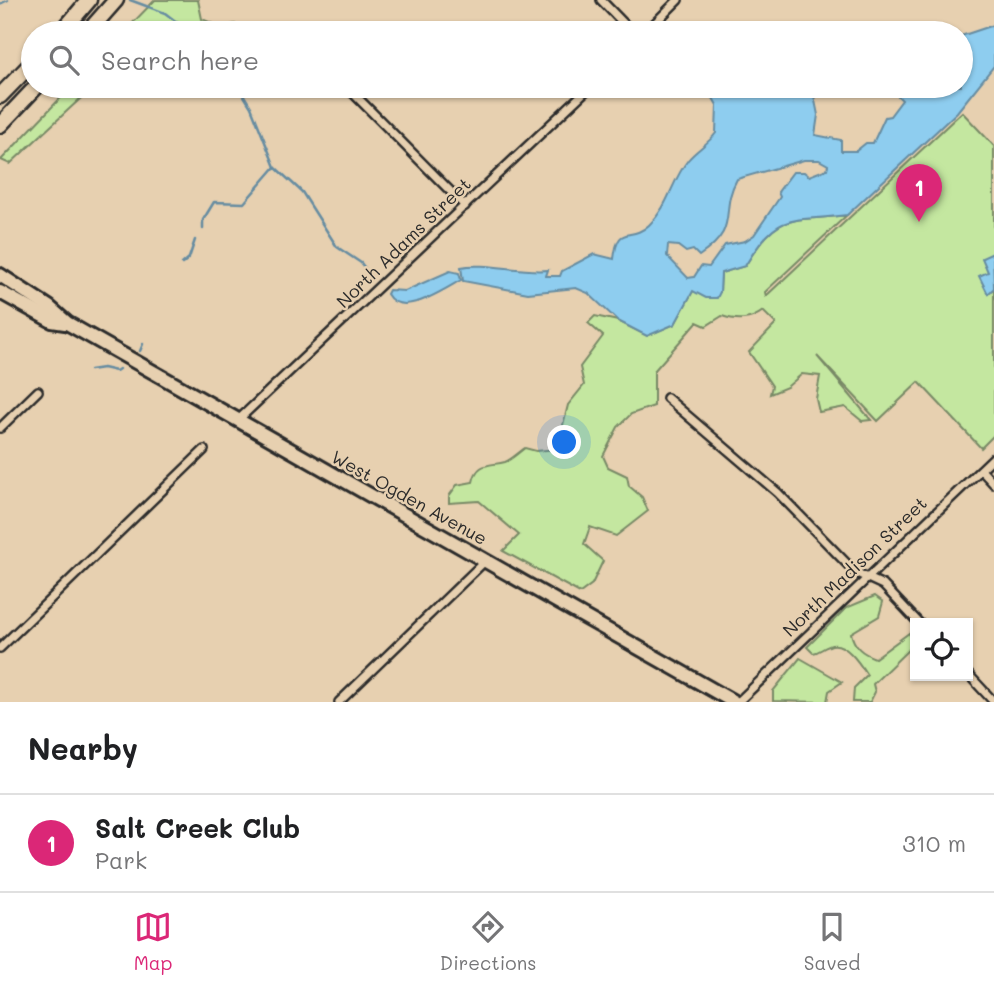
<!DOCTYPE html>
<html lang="en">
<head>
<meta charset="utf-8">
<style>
  body { margin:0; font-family:Mali,sans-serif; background:#f2f2f2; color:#202124 }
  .controls { position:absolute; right:21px; bottom:21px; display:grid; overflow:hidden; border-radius:0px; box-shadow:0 2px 5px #0004 }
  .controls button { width:63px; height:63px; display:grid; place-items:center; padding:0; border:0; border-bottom:2px solid #e0e0e0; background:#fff; color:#202124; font:35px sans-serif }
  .you { position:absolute; left:565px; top:443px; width:24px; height:24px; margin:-18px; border:5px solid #fff; border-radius:50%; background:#1a73e8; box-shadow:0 0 0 10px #1a73e833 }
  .badge { display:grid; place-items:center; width:46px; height:46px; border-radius:50%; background:#db2777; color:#fff; font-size:23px; font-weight:700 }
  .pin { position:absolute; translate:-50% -58px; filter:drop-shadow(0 2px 4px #0008) }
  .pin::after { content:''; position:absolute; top:37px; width:24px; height:21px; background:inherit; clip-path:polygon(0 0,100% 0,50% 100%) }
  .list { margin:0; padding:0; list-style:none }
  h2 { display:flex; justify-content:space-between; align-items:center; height:91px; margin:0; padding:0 28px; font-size:30px }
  h2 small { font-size:23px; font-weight:400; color:#757577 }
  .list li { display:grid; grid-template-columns:46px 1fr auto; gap:21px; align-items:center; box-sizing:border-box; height:98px; padding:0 28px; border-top:2px solid #e0e0e0 }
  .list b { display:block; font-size:26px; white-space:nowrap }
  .list p { margin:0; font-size:23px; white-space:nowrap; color:#757577 }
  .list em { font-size:23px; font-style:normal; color:#757577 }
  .icon { flex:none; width:38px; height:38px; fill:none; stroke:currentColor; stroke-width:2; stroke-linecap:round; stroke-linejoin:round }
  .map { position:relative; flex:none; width:994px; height:702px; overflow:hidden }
  .search { position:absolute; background:#fff; box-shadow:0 2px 5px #0004; left:21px; right:21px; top:21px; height:77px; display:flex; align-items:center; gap:18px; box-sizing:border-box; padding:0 24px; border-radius:38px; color:#757577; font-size:26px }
  .sheet { height:189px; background:#fff }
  nav { display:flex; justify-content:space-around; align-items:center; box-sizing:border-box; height:98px; border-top:2px solid #e0e0e0; background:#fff; font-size:19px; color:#757577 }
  nav a { display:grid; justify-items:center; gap:4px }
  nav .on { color:#db2777 }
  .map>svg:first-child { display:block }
  .green { fill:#c4e7a0; stroke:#788966; stroke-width:2 }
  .water { fill:#8ecdef; stroke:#668ca1; stroke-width:2; fill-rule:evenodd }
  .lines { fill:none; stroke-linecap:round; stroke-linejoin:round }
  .stream { stroke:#668ca1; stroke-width:2.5 }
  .minor-casing { stroke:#2b2b2b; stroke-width:12 }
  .primary-casing { stroke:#2b2b2b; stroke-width:18 }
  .motorway-casing { stroke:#2b2b2b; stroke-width:19 }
  .minor { stroke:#e7d0b0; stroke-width:7 }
  .primary { stroke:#e7d0b0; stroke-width:12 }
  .motorway { stroke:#e7d0b0; stroke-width:14 }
  .labels { text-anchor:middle; stroke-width:5; stroke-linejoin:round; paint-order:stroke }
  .street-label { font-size:18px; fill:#2b2b2b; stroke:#e7d0b0 }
</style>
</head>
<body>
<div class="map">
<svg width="994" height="702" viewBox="0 0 994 702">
  <rect width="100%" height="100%" fill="#e7d0b0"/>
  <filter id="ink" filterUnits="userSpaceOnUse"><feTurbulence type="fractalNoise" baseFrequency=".0143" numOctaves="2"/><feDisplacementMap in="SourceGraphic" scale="14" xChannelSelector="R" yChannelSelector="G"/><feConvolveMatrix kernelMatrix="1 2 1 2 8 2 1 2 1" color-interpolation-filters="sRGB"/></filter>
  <g filter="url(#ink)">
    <g class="green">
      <polygon points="155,0 198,0 202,19 221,27 235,24 241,33 123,33"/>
      <polygon points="72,86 94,86 10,164 1,160"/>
      <path d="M962,112L994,146V435L981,448L919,382L878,421L817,356L871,420L862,421L845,407L819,412L816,399L820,376L802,374L787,387L770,394L772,386L749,352L776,324L763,311C750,321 737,321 722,316L706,326L697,322L654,371V406L631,414L618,427L603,456L608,467L627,476L629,486L642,497L648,511L616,536L590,527L584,544L603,561L592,584L580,593L503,551L519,535L479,501L449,503V496L457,485L473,482C477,462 489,466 505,462C511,460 519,452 525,448L536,451L557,449L568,405L584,385L580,367L603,336L588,323L595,316L618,321L647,336L675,324L693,291L720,292L721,273L745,266C779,209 790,223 847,215L765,292L766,296Z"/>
      <path d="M875,596L883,602L879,616L851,633C854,647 862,653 875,658L909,633L915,643L873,684L875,692L870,702H853L854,688L867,675C860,664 844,639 829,646C822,648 820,652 813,653L807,647L846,608Z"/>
      <polygon points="800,658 842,682 829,691 827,702 773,701 773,691"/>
    </g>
    <g class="water">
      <path d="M994,25V66L957,112L847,215C790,223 779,209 745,266L721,273L720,292L717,298H706L693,291L675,324L647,336L618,321L588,293L576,288L528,293L463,281L461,267C483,262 523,273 548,270L546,276H560L562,271L594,254L614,259C618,222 630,243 649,225C669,206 671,182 688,160C696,150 708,144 716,133L717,105L706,86H812L818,115L815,135L841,140V151H856L866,143H873L885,117L890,116L902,100L891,89V86H961V36ZM804,160H819L828,165L827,169L809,176L804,172H793L778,192L780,197L754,235L745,241L725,245L709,267L701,266L694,277L688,278L667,256L668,245L678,246L686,252L693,250L699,256C742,227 718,213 737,179Z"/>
      <polygon points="993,253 994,288 988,294 979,276 988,272 982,258"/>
      <path d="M450,271L459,273L461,280C443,290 401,319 387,294L389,290L405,291Z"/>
    </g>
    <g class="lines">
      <g class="stream">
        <polyline points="130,0 165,13 191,33"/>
        <polyline points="0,4 8,0"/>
        <polyline points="238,86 251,107 275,167 302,192 337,247 361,263 372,278"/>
        <polyline points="203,229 203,220 214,202 244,203 275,167"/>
        <polyline points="182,264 189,258 195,240"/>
        <polyline points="140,351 143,344"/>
        <polyline points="90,370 103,368 116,371 119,369"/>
      </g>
      <defs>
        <g id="minor">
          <polyline points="601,0 633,33"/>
          <polyline points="645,33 678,0"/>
          <polyline points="346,86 465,206"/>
          <polyline points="667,398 778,493 855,572 883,585 919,623"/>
          <polyline points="237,421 591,86"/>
          <polyline points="0,428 38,391"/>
          <polyline points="981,470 994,484"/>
          <polyline points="0,648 204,450"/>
          <polyline points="968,674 994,702"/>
          <polyline points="339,702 485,561"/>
          <polyline points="738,702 994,457"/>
        </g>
        <g id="primary">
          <polyline points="0,275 49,307 67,323 734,702"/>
          <polyline points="0,292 52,321 65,323"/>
        </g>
        <g id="motorway">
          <polyline points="61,33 89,0"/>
          <polyline points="87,33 116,0"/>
          <polyline points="0,96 33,62"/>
          <polyline points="0,125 37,86"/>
        </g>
      </defs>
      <use href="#minor" class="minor-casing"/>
      <use href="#primary" class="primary-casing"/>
      <use href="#motorway" class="motorway-casing"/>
      <use href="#minor" class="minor"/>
      <use href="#primary" class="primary"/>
      <use href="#motorway" class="motorway"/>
    </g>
  </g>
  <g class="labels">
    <g class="street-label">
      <text transform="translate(404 243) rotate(-44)" y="6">North Adams Street</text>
      <text transform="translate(409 498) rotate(29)" y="6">West Ogden Avenue</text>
      <text transform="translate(855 567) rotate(-44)" y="6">North Madison Street</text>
    </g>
  </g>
</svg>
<div class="controls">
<button><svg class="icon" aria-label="locate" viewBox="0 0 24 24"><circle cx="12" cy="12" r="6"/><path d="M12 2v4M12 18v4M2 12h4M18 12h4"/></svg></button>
</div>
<div class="you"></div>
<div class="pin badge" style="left:919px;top:222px">1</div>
<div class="search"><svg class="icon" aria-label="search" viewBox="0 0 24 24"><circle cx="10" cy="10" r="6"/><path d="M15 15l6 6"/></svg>Search here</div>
</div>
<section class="sheet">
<h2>Nearby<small></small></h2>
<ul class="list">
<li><span class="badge">1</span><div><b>Salt Creek Club</b><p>Park</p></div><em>310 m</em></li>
</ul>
</section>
<nav>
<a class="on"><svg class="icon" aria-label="map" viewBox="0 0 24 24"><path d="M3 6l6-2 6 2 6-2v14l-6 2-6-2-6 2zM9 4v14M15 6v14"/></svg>Map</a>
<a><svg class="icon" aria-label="directions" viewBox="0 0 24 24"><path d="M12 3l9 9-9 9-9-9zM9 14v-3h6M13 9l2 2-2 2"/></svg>Directions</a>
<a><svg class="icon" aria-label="saved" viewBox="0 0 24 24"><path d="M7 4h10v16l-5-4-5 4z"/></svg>Saved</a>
</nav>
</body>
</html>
